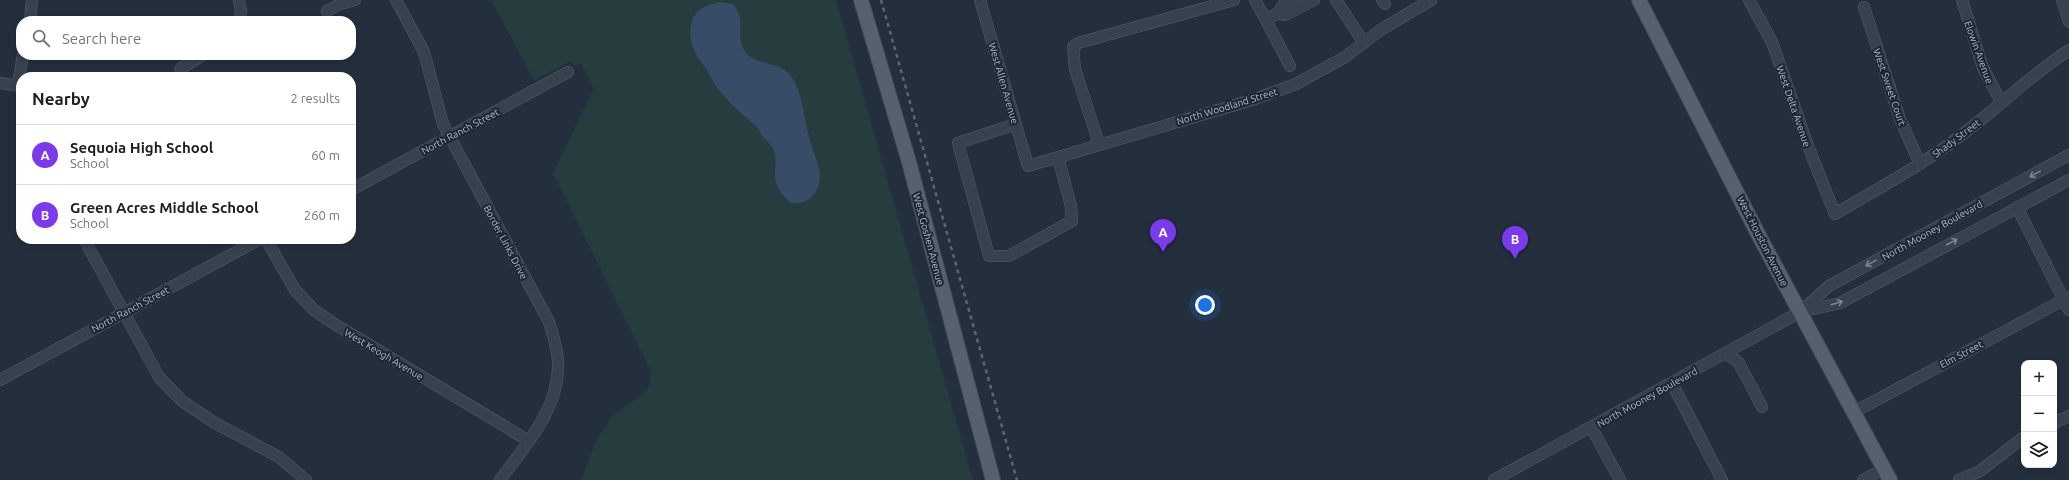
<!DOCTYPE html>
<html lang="en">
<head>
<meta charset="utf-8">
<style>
  body { margin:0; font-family:Ubuntu,sans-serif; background:#f2f2f2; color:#202124 }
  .controls { position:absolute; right:12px; bottom:12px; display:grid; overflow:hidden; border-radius:8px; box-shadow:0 2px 6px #0003 }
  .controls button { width:36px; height:36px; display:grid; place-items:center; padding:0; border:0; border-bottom:1px solid #e0e0e0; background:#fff; color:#202124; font:20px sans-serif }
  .you { position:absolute; left:1205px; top:305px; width:14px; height:14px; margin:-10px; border:3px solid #fff; border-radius:50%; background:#1a73e8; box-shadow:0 0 0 6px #1a73e833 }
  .badge { display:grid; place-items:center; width:26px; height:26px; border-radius:50%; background:#7c3aed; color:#fff; font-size:13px; font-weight:700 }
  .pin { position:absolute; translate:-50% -33px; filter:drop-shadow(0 1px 2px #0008) }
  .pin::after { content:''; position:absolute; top:21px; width:14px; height:12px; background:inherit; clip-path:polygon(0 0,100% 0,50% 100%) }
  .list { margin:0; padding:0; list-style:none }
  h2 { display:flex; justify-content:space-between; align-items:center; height:52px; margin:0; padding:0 16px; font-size:17px }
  h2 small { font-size:13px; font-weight:400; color:#757577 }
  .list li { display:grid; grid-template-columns:26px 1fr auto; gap:12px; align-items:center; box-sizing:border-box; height:60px; padding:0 16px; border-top:1px solid #e0e0e0 }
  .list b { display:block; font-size:15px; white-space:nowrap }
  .list p { margin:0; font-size:13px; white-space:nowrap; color:#757577 }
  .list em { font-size:13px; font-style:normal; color:#757577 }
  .icon { flex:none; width:22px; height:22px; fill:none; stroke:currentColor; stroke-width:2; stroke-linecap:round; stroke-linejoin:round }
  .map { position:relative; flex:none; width:2069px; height:480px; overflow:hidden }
  .search { position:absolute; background:#fff; box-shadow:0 2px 6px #0003; left:16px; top:16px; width:340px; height:44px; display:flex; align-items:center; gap:10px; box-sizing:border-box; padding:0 14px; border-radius:16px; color:#757577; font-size:15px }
  .panel { position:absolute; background:#fff; box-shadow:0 2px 6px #0003; left:16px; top:72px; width:340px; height:172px; border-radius:16px }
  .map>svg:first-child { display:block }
  .green { fill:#263c3f }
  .water { fill:#394c67 }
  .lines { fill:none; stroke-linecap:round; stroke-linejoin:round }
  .minor-casing { stroke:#565f6c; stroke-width:12 }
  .major-casing { stroke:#414a57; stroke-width:16 }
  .minor { stroke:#38414e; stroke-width:11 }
  .major { stroke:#56606e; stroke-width:14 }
  .rail { stroke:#5a6575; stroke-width:2.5; stroke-dasharray:4 4; stroke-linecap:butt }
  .oneway { stroke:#7c8592 }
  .labels { text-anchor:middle; stroke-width:4; stroke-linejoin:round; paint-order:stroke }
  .street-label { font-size:10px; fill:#b4bcc9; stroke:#1d2633 }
</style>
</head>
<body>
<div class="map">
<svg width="2069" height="480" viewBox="0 0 2069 480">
  <rect width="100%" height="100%" fill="#242f3e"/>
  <polygon class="green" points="491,0 836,0 973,480 581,480 596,442 611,417 648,390 651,371 553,173 594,88 581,64 575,65 571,61 534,80"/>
  <path class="water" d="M720,2L733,4C747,20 735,35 744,50C755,67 778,60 790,75C802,88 805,123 810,140C815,160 830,182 809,199C805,202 797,204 792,203C788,202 786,198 783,195C768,178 780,163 773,149C771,144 767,141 763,137C760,134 759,128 755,125C742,114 729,103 718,89C712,82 710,73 704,66C695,55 688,40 691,25C694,10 706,5 720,2Z"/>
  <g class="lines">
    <defs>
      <g id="minor">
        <polyline points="239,0 241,11 239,21"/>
        <path d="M396,0L424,52L443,124L549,322C553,335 558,349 558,363C560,408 525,446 500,480"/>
        <polyline points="980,0 1028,166 1252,100 1296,84 1345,57 1382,29 1431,0"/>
        <polyline points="1255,0 1266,20"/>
        <polyline points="1336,0 1364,43"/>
        <polyline points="1382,0 1385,4"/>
        <path d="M1749,0L1772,42L1808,146L1835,214C1879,188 1924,164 1964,133C2000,106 2031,75 2069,50"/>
        <polyline points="1962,0 1983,68 2001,102"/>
        <polyline points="2062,0 2069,22"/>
        <polyline points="1864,7 1900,119 1920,164"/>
        <polyline points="327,11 340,4 355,0"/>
        <polyline points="1278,13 1285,15 1314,0"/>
        <polyline points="30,21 32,0"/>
        <polyline points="1290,66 1266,20 1278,13 1284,4 1292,0"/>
        <polyline points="180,77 181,68 203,55"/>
        <polyline points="0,83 21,86"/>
        <polyline points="18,85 23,55"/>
        <polyline points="1016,124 958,143 989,256 1009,256 1072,221 1071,206 1058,157"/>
        <polyline points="1099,144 1075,69 1073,47 1078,43 1234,0"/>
        <polyline points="351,190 568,72"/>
        <polyline points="2017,207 2069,310"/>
        <polyline points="84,239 159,377 182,401 215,423 279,457 306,480"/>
        <polyline points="266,239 295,290 314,310 336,325 529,441"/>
        <polyline points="1800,312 1840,303 2069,180"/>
        <polyline points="1726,353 1739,363 1762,407"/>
        <polyline points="0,380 260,239"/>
        <polyline points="1672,383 1722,480"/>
        <polyline points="1854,412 2069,297"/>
        <polyline points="2054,423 2069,416"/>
        <polyline points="1591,427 1620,480"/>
        <polyline points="1494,480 1800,312 1829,286 2069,155"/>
        <polyline points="1863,480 1884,469"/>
        <polyline points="1959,480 1980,471 2024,437"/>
      </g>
      <g id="major">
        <polyline points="861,0 909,162 993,480"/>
        <polyline points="1639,0 1758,234 1890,480"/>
      </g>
    </defs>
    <use href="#minor" class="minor-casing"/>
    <use href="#major" class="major-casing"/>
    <use href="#minor" class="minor"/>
    <use href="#major" class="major"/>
    <polyline class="rail" points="881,0 1017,480"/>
  </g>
  <defs><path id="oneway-shaft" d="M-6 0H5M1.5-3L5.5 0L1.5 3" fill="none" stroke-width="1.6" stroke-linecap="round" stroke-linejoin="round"/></defs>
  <g class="oneway">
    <use href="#oneway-shaft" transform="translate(2035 174) rotate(151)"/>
    <use href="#oneway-shaft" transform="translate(1952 242) rotate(-28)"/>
    <use href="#oneway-shaft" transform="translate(1871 263) rotate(151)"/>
    <use href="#oneway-shaft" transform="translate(1837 303) rotate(-17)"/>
  </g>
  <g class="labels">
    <g class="street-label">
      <text transform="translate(1979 52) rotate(70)" y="4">Elowin Avenue</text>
      <text transform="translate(1004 83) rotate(74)" y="4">West Allen Avenue</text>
      <text transform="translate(1890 87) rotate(71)" y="4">West Sweet Court</text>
      <text transform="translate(1227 106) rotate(-17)" y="4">North Woodland Street</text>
      <text transform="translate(1794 106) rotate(71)" y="4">West Delta Avenue</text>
      <text transform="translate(460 131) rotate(-28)" y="4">North Ranch Street</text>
      <text transform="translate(1956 138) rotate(-37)" y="4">Shady Street</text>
      <text transform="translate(1932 230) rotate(-29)" y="4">North Mooney Boulevard</text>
      <text transform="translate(929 239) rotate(75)" y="4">West Goshen Avenue</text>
      <text transform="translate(1763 241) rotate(63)" y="4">West Houston Avenue</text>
      <text transform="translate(506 242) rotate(62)" y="4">Border Links Drive</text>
      <text transform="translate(130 309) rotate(-28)" y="4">North Ranch Street</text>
      <text transform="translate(384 354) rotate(31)" y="4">West Keogh Avenue</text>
      <text transform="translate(1961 354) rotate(-28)" y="4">Elm Street</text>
      <text transform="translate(1647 397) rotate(-29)" y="4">North Mooney Boulevard</text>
    </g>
  </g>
</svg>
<div class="controls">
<button>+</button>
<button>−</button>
<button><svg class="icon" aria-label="layers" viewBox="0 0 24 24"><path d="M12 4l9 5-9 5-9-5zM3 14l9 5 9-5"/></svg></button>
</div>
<div class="you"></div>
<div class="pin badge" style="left:1163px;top:252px">A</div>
<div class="pin badge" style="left:1515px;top:259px">B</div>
<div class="search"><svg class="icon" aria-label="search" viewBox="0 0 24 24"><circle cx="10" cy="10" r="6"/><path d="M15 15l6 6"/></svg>Search here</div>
<section class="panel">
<h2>Nearby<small>2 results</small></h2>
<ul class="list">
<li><span class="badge">A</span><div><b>Sequoia High School</b><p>School</p></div><em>60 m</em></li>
<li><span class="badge">B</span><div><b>Green Acres Middle School</b><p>School</p></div><em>260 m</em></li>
</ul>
</section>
</div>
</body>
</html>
